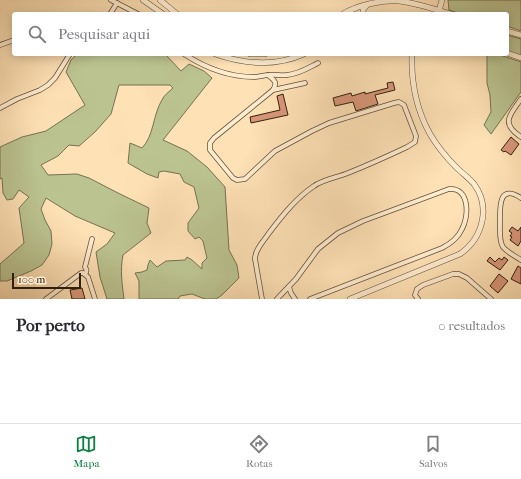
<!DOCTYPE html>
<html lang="pt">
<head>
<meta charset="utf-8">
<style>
  body { margin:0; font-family:"IM FELL French Canon",serif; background:#f2f2f3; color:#2b2b33 }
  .scale { position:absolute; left:12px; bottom:10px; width:69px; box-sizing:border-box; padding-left:4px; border:2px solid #2f2012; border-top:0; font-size:11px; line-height:14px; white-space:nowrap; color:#2f2012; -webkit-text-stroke:3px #feeccf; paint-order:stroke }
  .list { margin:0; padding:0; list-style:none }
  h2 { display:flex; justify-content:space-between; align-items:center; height:52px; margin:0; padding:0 16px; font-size:17px }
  h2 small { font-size:13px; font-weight:400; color:#7c7c81 }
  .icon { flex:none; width:22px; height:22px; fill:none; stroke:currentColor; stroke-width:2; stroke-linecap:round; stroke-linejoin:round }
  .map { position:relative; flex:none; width:521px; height:299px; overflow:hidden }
  .search { position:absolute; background:#fff; box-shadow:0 2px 10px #0003; left:12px; right:12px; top:12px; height:44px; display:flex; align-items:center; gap:10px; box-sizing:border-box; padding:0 14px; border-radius:4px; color:#7c7c81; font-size:15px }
  .sheet { height:124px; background:#fff }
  nav { display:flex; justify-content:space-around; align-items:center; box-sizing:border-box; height:56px; border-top:1px solid #e1e1e2; background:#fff; font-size:11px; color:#7c7c81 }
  nav a { display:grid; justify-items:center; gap:2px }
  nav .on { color:#0b8043 }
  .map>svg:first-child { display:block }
  .green { fill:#bbc491; stroke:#757252 }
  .building { fill:#d89678; stroke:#2f2012 }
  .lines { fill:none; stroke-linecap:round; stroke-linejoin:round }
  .minor-casing { stroke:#63503b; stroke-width:5.5 }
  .tertiary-casing { stroke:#63503b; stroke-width:6 }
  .minor { stroke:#feeccf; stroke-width:4 }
  .tertiary { stroke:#feeccf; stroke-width:5 }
</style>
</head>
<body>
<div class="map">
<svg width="521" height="299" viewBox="0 0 521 299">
  <rect width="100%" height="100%" fill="#fee1b5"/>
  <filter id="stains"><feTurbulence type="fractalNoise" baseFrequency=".005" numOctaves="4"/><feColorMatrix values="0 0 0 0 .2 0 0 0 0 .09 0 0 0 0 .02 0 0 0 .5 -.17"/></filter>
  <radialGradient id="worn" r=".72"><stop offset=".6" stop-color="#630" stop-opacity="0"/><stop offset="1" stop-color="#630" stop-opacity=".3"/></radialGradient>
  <g class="green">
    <polygon points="448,0 521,0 521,31 507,26 507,14 461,14 449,10"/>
    <polygon points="507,35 521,39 521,56 511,52 507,50"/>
    <path d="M77,54H165L181,71L189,64L204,71L212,78L163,140L187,151L207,167L225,187L229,250L237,265L239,278L222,295L216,299H205L192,294L180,296L178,299H139V281L135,273L142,272L147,270L148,265L150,260L157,267L166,261L185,260L187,257L192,260L202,269V263L207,258L203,241L199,237L195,239L188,231V223L199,208L194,187L184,182L180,174L164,171L159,172L158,178L147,174L128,163L130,143L142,148C154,136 153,114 162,100C164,95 169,92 173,88L170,85H119L111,114L95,132L79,146L69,145L58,156L41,165L48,175L77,174L89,178L118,193L149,208L147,223L151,233L123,255C120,270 122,284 124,299H107L100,277L96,252L107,244L115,233L75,216L46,198L41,209L45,220L51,231L52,244L49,255L42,265L31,271L7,281H0V264L24,243L19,208L29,197L19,190L13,199L7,200L3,193L2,178L0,179V147L22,137L46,131L85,105L66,72L71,60Z"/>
    <polygon points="486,54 497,54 521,62 521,92 491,134 484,125 491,112 490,95 487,83 487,56"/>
  </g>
  <g class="building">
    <polygon points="393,82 395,90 375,95 378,104 356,111 353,102 335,106 333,98 351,93 352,96 365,92 365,94 388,88 387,83"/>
    <polygon points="283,94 288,115 251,123 250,117 280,110 277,96"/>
    <polygon points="511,137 519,144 511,155 505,151 504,152 501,150"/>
    <polygon points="512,227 518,231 521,227 521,241 518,246 510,240 512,237 510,236 512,233 509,231"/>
    <polygon points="490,257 495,262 499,258 502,260 504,257 508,260 500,270 487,261"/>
    <polygon points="518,266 521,268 521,284 511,279"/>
    <polygon points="499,274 508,281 498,293 490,286"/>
    <polygon points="82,288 85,299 72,299 70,290"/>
  </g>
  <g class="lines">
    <defs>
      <g id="minor">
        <polyline points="111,0 138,14"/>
        <polyline points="110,14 117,3"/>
        <polyline points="0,45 14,40"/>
        <path d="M184,54C204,67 229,77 254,77C259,77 264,75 269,75C275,74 281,76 287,75C299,74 308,68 318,63"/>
        <polyline points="273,90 305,83"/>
        <path d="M521,99C510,115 500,123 521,137"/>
        <polyline points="0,108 17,99 40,90 48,85 55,78 70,54"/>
        <path d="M521,198C498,183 500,208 500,223C500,230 499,241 503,247C508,253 515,256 521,260"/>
        <path d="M85,274C87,271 87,270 85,267L92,239"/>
        <polyline points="289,287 291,293 295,299"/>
        <polyline points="46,299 81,273 83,273 88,277 95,299"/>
        <path d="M262,299L255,259C255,249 264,241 269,233C282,216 296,198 314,186C322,180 338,177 348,173C368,165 388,156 407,147L415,142L416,136L404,105L399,102L394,103L329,123L312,131L275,151L245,179L237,180L233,178L210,150V143L214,138L273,90C278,82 274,80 268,75"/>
        <path d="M277,299L296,279L318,249L338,233L363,221L449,189C470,187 469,217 462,229C458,238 450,244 442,248L310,299"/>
        <polyline points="418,299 415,295 417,289 423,285 453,274 459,274 467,278 491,299"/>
      </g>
      <g id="tertiary">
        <polyline points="143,0 163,14"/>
        <polyline points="160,0 177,14"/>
        <polyline points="439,11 442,0"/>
        <path d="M343,14C358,5 381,0 399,1C416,3 434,9 451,14"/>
        <polyline points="363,14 363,10 367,5"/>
        <polyline points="507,31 521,35"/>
        <polyline points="507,53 521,58"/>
        <path d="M215,54C244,64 275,67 304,54"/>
        <polyline points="250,54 265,54"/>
        <path d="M350,299L460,254C483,238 491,207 474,184C469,178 462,173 456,167C446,157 437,146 430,134C416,109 411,82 412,54"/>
      </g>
    </defs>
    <use href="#minor" class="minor-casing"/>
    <use href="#tertiary" class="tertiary-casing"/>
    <use href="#minor" class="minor"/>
    <use href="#tertiary" class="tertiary"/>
  </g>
  <rect width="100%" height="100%" filter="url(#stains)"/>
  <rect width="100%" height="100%" fill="url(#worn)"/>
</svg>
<div class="scale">100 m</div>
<div class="search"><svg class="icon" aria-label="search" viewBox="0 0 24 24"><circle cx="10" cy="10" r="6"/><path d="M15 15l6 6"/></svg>Pesquisar aqui</div>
</div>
<section class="sheet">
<h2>Por perto<small>0 resultados</small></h2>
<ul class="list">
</ul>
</section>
<nav>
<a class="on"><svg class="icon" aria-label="map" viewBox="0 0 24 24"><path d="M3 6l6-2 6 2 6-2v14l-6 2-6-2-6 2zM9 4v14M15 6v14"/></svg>Mapa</a>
<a><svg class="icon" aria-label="directions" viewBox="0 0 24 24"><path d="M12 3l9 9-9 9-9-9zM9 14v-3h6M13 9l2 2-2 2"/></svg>Rotas</a>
<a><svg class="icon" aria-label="saved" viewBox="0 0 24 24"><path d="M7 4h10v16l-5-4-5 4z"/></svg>Salvos</a>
</nav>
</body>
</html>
